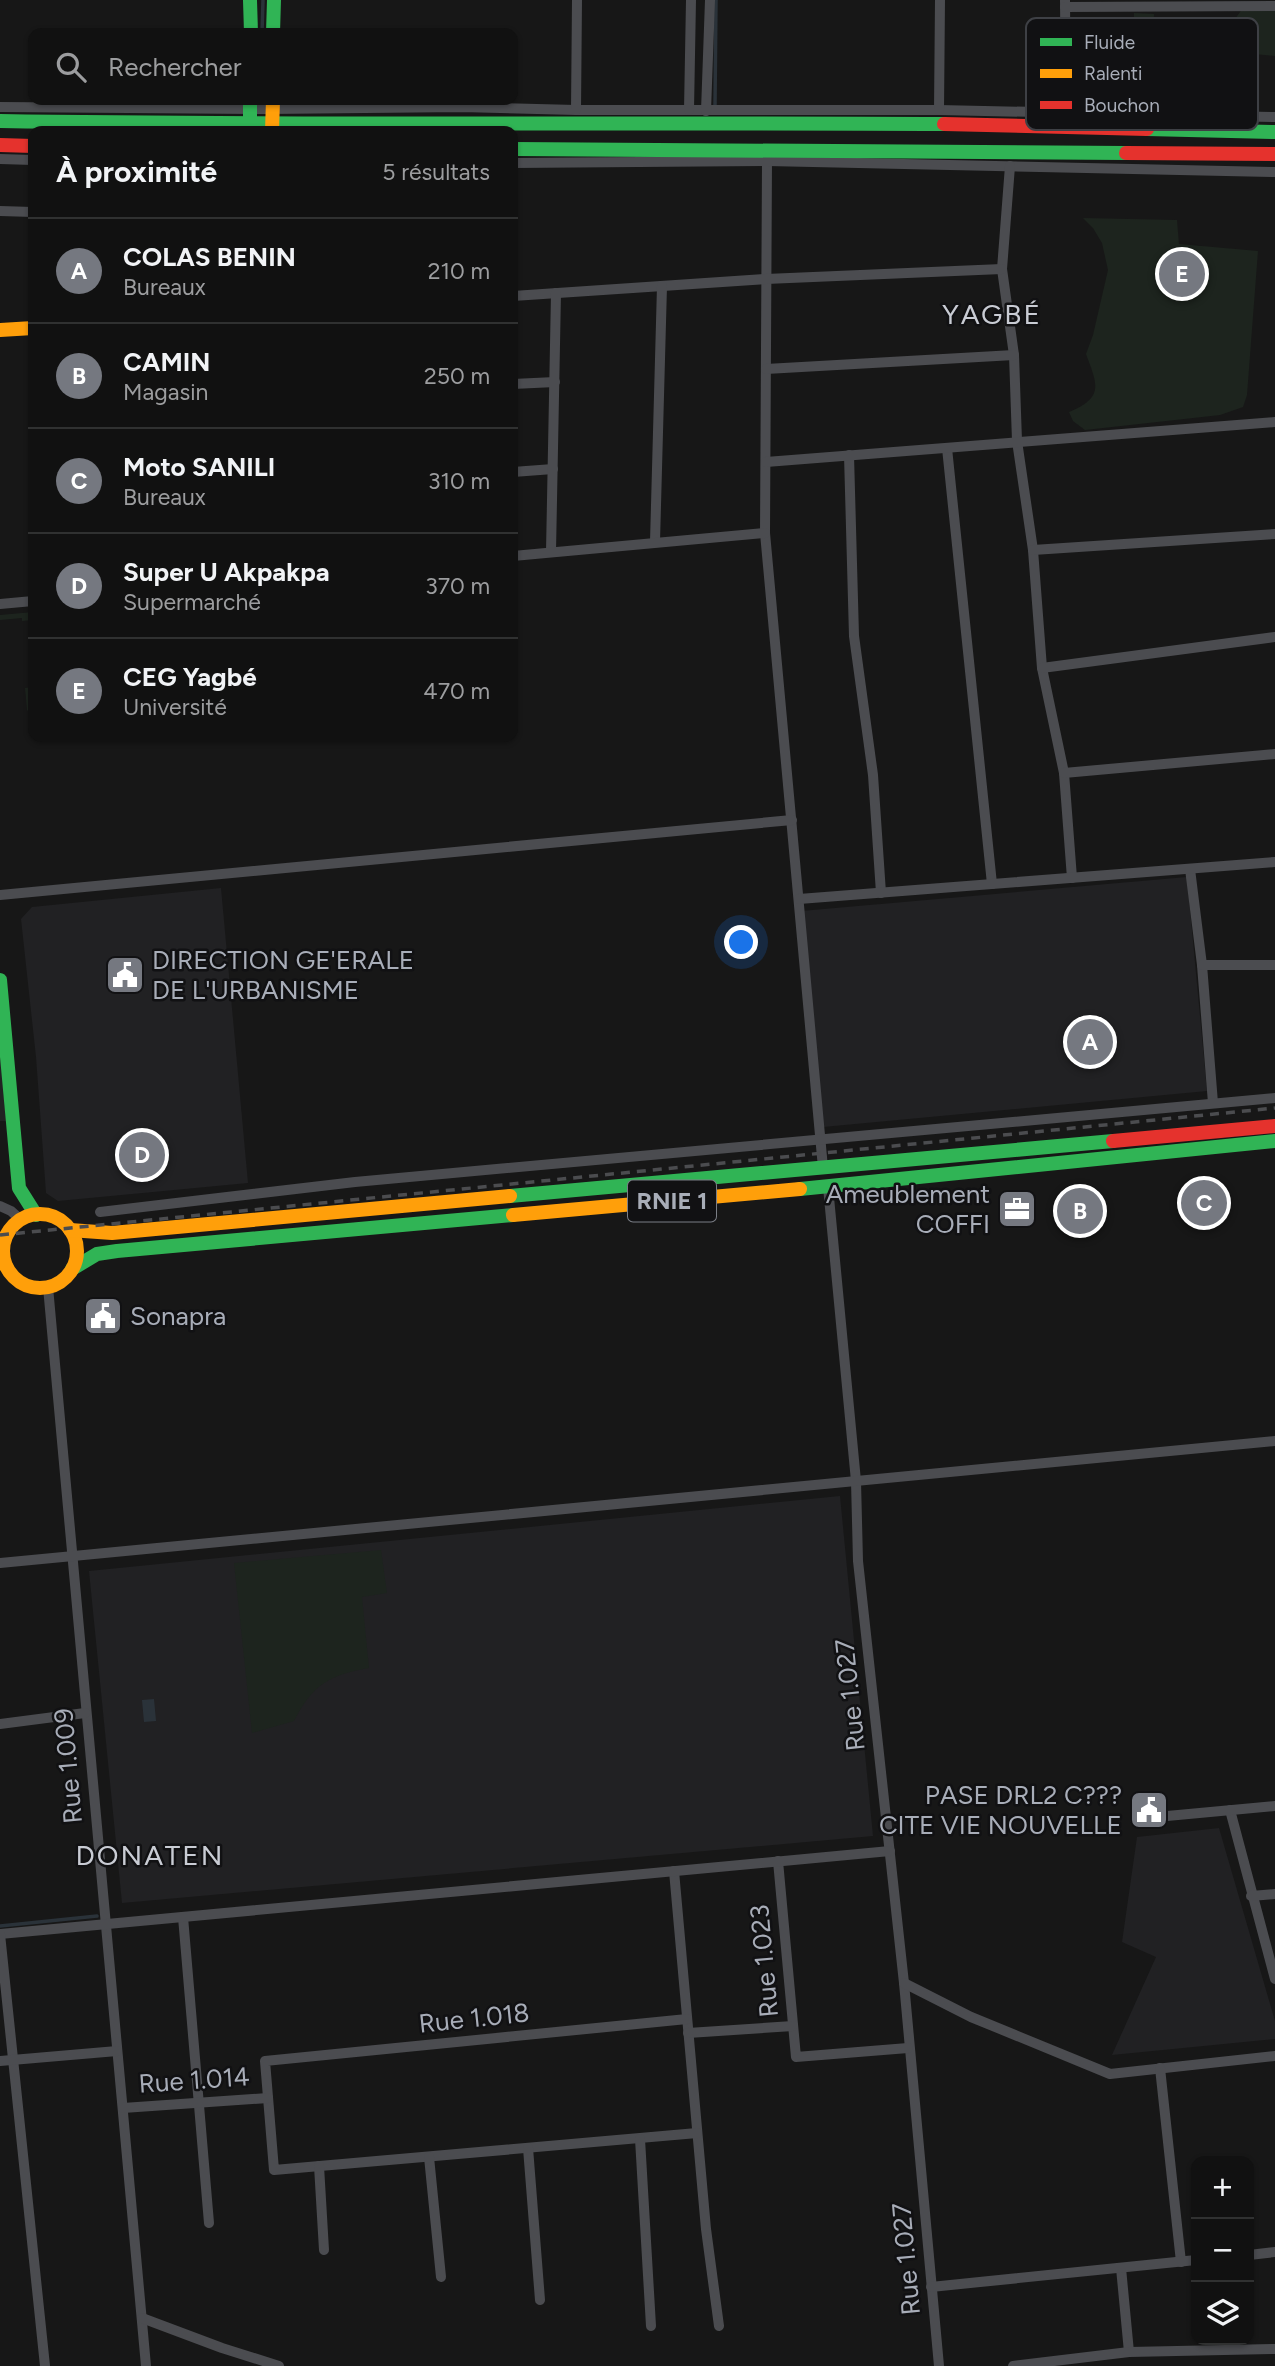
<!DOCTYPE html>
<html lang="fr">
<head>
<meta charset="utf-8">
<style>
  body { margin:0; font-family:Figtree,sans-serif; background:#1a1a1a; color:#f1f3f6 }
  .controls { position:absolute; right:21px; bottom:21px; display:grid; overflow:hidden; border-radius:14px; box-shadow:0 2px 5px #0004 }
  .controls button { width:63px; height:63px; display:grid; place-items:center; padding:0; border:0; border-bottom:2px solid #303131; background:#111; color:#f1f3f6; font:35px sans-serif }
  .you { position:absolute; left:742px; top:943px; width:24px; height:24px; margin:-18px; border:5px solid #fff; border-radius:50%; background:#1a73e8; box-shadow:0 0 0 10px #1a73e833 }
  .badge { display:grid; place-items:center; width:46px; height:46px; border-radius:50%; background:#757880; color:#fff; font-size:23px; font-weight:700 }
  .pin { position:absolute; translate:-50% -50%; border:4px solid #fff; box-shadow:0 2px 7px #0006 }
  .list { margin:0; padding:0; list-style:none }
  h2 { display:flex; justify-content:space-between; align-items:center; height:91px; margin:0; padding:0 28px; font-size:30px }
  h2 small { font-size:23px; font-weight:400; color:#9c9d9f }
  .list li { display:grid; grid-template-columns:46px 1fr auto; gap:21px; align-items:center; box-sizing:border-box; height:105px; padding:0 28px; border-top:2px solid #303131 }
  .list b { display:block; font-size:26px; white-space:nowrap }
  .list p { margin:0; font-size:23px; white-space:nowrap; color:#9c9d9f }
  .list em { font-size:23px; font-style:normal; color:#9c9d9f }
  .icon { flex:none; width:38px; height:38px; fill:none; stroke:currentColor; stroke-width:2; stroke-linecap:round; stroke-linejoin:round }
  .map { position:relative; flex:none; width:1275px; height:2366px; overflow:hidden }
  .search { position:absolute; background:#111; box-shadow:0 2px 5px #0004; left:28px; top:28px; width:490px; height:77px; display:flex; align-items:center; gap:18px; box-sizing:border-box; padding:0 24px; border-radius:14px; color:#9c9d9f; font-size:26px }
  .panel { position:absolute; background:#111; box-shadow:0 2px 5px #0004; left:28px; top:126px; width:490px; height:616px; border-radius:14px }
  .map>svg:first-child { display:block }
  .built { fill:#212123 }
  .green { fill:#1d241e }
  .water { fill:#2a3239 }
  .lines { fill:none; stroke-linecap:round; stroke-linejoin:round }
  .stream { stroke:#2a3239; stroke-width:3.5 }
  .street { stroke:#4b4c50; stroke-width:10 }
  .fast { stroke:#30b455; stroke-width:14 }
  .slow { stroke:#ff9f0a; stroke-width:14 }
  .jam { stroke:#e5322d; stroke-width:14 }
  .rail { stroke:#4b4c4f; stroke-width:3.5; stroke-dasharray:9 7; stroke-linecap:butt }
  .labels { text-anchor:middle; stroke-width:5; stroke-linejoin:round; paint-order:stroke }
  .shield { fill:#111113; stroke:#7b7e86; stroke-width:2 }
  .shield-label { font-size:24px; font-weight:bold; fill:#a8adb8 }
  .poi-label { font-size:26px; fill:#a8adb8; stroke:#111113; text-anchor:start }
  .street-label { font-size:26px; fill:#a8adb8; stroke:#111113 }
  .neighbourhood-label { font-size:28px; letter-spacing:2px; fill:#c9ccd4; stroke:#111113 }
  .key { fill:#111113; stroke:#3e4045; stroke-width:2 }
  .key-label { font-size:19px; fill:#a8adb8 }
</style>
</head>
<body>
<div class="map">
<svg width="1275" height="2366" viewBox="0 0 1275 2366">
  <rect width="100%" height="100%" fill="#171717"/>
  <g class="built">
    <polygon points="1187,877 1207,1091 823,1127 801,911"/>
    <polygon points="221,888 248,1183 58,1201 46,1193 36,1057 21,919 32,907"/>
    <polygon points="0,1053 6,1121 0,1121"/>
    <polygon points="840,1496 873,1836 122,1903 89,1571"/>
    <polygon points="1219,1828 1275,2021 1275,2039 1112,2055 1156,1957 1122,1942 1137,1837"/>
  </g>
  <g class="green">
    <polygon points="1243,8 1275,10 1275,56 1234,52 1232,23"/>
    <polygon points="1134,13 1154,14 1151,103 1105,107 1081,82 1111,79 1116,63 1134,62"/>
    <path d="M1083,218L1177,220L1179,244L1258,251L1247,395L1243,407L1220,415L1085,430L1073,421L1069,412C1105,397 1097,384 1086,354L1093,335L1108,270L1102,243L1093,228Z"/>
    <polygon points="33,612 33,620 22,621 22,618 0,620 0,615"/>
    <polygon points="33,687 33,716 27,710 25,688"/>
    <path d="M381,1550L387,1593L362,1597L369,1668C330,1675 313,1684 294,1721L252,1733L234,1563Z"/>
  </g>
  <polygon class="water" points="154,1699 156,1721 144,1722 142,1700"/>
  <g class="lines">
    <g class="stream">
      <polyline points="262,33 263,0"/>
      <polyline points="715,106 716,0"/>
      <polyline points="0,1926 97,1916"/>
    </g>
    <g class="street">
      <polyline points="1065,0 1066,113"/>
      <polyline points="1065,7 1275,6"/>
      <polyline points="0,107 268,109 462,107 576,110 939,110 1275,117"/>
      <polyline points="576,110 577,0"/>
      <polyline points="689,110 691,0"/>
      <polyline points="939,110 940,0"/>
      <polyline points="706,111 710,0"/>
      <polyline points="0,159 33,160"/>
      <polyline points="767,161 765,533 823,1168"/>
      <polyline points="513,163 767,161 1275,172"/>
      <polyline points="1010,166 1002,269 1014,355 1017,441 1033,550 1042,668 1064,773 1072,878"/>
      <polyline points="0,211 33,212"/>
      <polyline points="513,296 766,279 1002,269"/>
      <polyline points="766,369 1014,355"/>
      <polyline points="513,384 555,382"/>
      <polyline points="947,448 992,884"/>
      <polyline points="849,455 854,636 873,775 881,893"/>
      <polyline points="766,462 1275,422"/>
      <polyline points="513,472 553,469"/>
      <polyline points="655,542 662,286"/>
      <polyline points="1033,550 1275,534"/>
      <polyline points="551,552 556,293"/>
      <polyline points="513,556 765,533"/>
      <polyline points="0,604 33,601"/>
      <polyline points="1042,668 1275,637"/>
      <polyline points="1064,773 1275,754"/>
      <polyline points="1190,869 1202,965 1213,1103"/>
      <polyline points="0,895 792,820"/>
      <polyline points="799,899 1275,862"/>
      <polyline points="1202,965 1275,965"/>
      <polyline points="828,1187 856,1481 858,1561 904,1983 939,2366"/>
      <polyline points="0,1206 11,1211 21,1220"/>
      <polyline points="100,1212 355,1182 1275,1098"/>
      <polyline points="48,1287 146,2366"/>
      <polyline points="0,1563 1275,1441"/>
      <polyline points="0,1724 85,1713"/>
      <polyline points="1230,1810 1275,1979"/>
      <polyline points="1135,1819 1275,1806"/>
      <polyline points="778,1861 796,2057 908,2048"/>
      <polyline points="674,1871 706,2229 719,2326"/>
      <polyline points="1251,1896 1275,1894"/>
      <polyline points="183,1917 209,2223"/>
      <polyline points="0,1934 890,1851"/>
      <polyline points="0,1934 45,2366"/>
      <polyline points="904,1983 971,2017 1110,2074 1275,2056"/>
      <polyline points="687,2019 265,2061 274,2170 697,2133"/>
      <polyline points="688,2033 793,2026"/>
      <polyline points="0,2061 117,2051"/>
      <polyline points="1160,2068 1181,2262"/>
      <polyline points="123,2108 268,2098"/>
      <polyline points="640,2139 651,2326"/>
      <polyline points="528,2148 540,2300"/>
      <polyline points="429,2157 441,2277"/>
      <polyline points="319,2166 324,2250"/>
      <polyline points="1249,2255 1275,2252"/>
      <polyline points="1121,2268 1129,2352"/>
      <polyline points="931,2287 1196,2260"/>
      <polyline points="142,2318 222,2348 279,2366"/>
      <polyline points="1013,2366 1129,2352 1275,2349"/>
    </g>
    <g class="fast">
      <polyline points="250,0 251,33"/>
      <polyline points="273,33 274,0"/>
      <polyline points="250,100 250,131"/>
      <path d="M0,121C315,126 629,122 944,124"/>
      <polyline points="1147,129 1275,132"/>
      <polyline points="513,149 1126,153"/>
      <polyline points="0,980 19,1188 36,1215"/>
      <polyline points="800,1189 1275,1141"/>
      <polyline points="510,1196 1113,1141"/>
      <polyline points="72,1269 97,1254 117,1251 513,1215"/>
    </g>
    <g class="slow">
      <polyline points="272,131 273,100"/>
      <polyline points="0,330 33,328"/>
      <circle cx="40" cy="1251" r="37"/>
      <polyline points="513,1215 800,1189"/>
      <polyline points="70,1230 112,1233 510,1196"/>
    </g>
    <g class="jam">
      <polyline points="944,124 1147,129"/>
      <polyline points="0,145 33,146"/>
      <polyline points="1126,153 1275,154"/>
      <polyline points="1113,1141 1275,1126"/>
    </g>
    <polyline class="rail" points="0,1235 1275,1108"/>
  </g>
  <defs>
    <symbol id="civic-square" viewBox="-11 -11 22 22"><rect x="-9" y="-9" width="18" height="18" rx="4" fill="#757880" stroke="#111113"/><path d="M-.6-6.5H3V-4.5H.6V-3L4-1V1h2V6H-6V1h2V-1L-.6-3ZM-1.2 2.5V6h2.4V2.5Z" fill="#fff"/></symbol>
    <symbol id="office-square" viewBox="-11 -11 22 22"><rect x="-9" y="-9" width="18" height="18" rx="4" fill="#757880" stroke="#111113"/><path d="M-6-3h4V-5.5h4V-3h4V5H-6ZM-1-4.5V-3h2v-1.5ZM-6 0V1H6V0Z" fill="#fff"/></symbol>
  </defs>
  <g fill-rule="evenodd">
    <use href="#civic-square" x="103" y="953" width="44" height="44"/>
    <use href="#office-square" x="995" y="1187" width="44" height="44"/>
    <use href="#civic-square" x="81" y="1294" width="44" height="44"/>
    <use href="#civic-square" x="1127" y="1788" width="44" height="44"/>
  </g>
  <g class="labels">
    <rect class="shield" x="628" y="1180.5" width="88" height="41" rx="5"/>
    <g class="shield-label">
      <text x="672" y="1209">RNIE 1</text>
    </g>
    <g class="poi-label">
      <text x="152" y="969">DIRECTION GE'ERALE<tspan x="152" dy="30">DE L'URBANISME</tspan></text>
      <text x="990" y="1203" text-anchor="end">Ameublement<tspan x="990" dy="30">COFFI</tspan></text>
      <text x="130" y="1325">Sonapra</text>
      <text x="1122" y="1804" text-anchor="end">PASE DRL2 C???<tspan x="1122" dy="30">CITE VIE NOUVELLE</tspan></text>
    </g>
    <g class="street-label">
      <text transform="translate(850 1695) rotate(-96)" y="9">Rue 1.027</text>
      <text transform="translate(68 1766) rotate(-95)" y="9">Rue 1.009</text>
      <text transform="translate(764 1961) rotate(-95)" y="9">Rue 1.023</text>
      <text transform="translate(474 2018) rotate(-6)" y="9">Rue 1.018</text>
      <text transform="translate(194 2080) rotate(-4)" y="9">Rue 1.014</text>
      <text transform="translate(906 2259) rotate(-95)" y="9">Rue 1.027</text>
    </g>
    <g class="neighbourhood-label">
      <text x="992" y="324">YAGBÉ</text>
      <text x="150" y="1865">DONATEN</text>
    </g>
  </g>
  <rect x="1026" y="18" width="232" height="112" rx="10" class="key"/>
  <rect x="1040" y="38" width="32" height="8" fill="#30b455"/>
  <rect x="1040" y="69" width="32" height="9" fill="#ff9f0a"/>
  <rect x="1040" y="101" width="32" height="8" fill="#e5322d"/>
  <g class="key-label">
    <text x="1084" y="49">Fluide</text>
    <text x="1084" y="80">Ralenti</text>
    <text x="1084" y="112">Bouchon</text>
  </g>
</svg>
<div class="controls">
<button>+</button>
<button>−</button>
<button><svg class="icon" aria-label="layers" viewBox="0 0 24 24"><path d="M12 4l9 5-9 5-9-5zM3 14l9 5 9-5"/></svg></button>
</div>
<div class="you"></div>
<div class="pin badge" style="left:1090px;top:1042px">A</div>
<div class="pin badge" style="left:1080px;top:1211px">B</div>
<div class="pin badge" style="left:1204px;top:1203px">C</div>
<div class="pin badge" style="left:142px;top:1155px">D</div>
<div class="pin badge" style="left:1182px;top:274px">E</div>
<div class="search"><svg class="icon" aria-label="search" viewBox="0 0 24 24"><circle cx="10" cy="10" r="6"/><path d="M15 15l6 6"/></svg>Rechercher</div>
<section class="panel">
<h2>À proximité<small>5 résultats</small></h2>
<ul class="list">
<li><span class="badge">A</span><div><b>COLAS BENIN</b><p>Bureaux</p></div><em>210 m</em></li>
<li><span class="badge">B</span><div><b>CAMIN</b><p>Magasin</p></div><em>250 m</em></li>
<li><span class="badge">C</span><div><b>Moto SANILI</b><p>Bureaux</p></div><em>310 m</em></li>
<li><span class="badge">D</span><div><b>Super U Akpakpa</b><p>Supermarché</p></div><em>370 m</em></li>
<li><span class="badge">E</span><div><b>CEG Yagbé</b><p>Université</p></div><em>470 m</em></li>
</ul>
</section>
</div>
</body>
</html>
